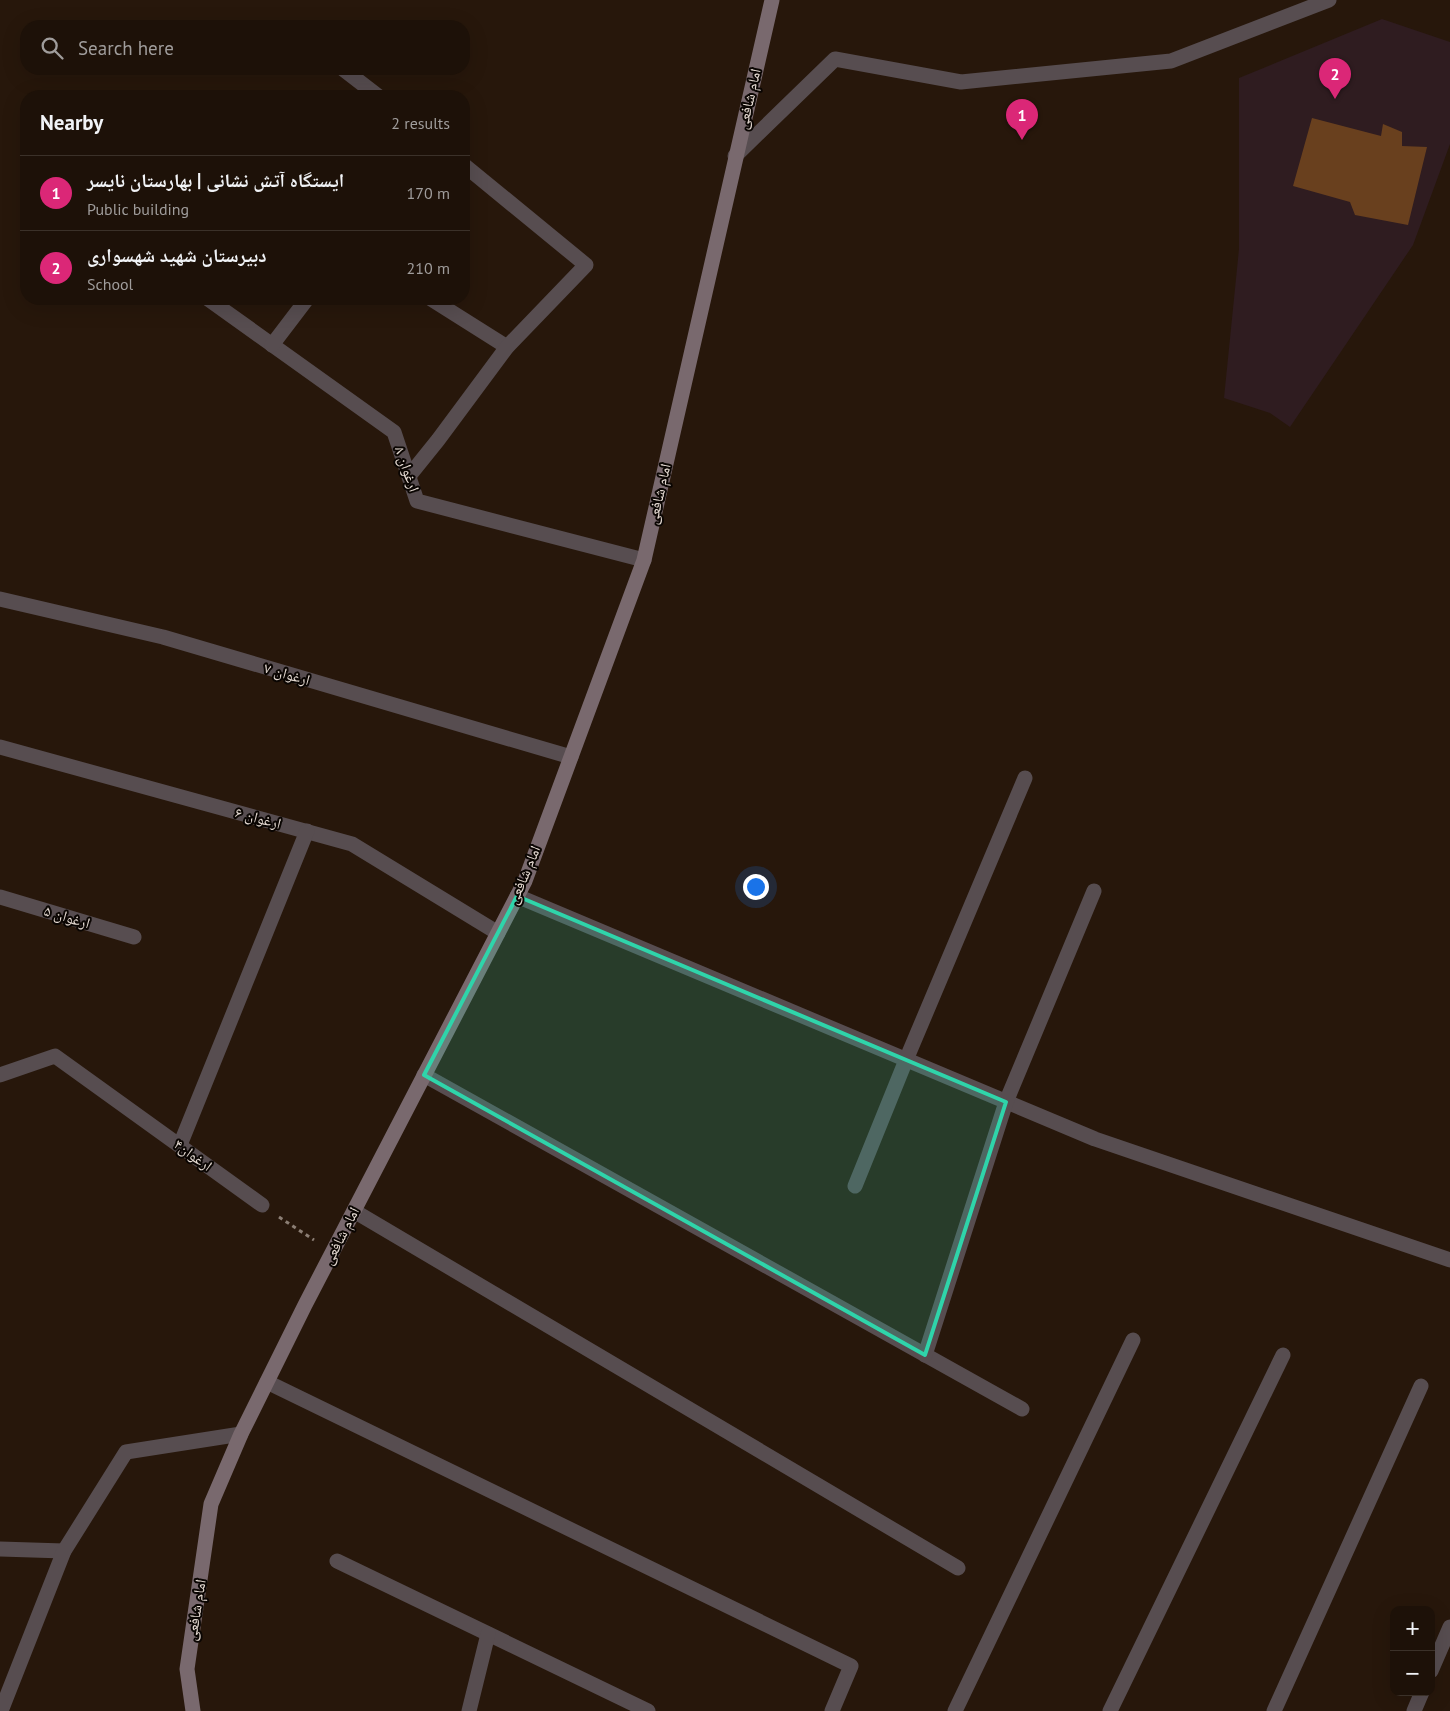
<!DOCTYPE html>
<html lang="en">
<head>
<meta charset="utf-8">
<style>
  body { margin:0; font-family:"PT Sans","Noto Naskh Arabic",sans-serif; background:#2a1f16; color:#f1f3f6 }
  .controls { position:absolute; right:15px; bottom:15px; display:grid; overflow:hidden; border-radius:10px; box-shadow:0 5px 20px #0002 }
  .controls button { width:45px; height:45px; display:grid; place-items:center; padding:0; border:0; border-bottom:1px solid #3b3129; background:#1d1108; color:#f1f3f6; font:25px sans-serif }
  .you { position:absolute; left:755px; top:886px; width:18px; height:18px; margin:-12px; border:4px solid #fff; border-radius:50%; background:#1a73e8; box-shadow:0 0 0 8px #1a73e833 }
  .badge { display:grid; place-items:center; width:32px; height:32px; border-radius:50%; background:#db2777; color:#fff; font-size:16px; font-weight:700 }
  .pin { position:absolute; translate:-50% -41px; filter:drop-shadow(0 1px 2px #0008) }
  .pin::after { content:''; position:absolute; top:26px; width:18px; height:15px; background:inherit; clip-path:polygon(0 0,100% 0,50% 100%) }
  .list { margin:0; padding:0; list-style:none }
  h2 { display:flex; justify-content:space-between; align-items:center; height:65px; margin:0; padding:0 20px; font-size:21px }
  h2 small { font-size:16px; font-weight:400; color:#a09d9c }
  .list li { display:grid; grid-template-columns:32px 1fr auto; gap:15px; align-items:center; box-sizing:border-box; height:75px; padding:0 20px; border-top:1px solid #3b3129 }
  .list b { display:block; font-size:19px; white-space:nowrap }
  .list p { margin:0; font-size:16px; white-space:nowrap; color:#a09d9c }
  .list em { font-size:16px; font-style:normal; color:#a09d9c }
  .icon { flex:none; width:28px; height:28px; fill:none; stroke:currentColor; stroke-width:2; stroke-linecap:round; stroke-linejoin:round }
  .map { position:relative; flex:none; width:1450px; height:1711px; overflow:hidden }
  .search { position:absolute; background:#1d1108; box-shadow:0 5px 20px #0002; left:20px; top:20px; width:450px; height:55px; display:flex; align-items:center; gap:12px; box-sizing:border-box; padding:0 18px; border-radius:20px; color:#a09d9c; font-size:19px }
  .panel { position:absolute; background:#1d1108; box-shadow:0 5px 20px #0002; left:20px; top:90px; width:450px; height:215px; border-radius:20px }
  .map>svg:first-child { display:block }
  .education { fill:#2f1c20 }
  .building { fill:#69401e }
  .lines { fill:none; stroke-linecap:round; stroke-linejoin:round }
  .path { stroke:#8b7e74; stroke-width:3; stroke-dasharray:4 4; stroke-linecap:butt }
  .street { stroke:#574d50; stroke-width:15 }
  .secondary { stroke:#79696e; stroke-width:15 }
  .marked { fill:#2fd4aa; fill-opacity:0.2; stroke:#2fd4aa; stroke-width:4; stroke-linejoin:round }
  .labels { text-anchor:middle; stroke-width:4; stroke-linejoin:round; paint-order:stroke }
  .street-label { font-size:15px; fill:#e5dad2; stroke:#0a0502 }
</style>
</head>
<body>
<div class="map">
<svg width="1450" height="1711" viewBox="0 0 1450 1711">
  <rect width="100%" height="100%" fill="#27170b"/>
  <polygon class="education" points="1382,19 1450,42 1450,144 1413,245 1290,427 1270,413 1224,398 1239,249 1239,78"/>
  <polygon class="building" points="1312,118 1381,136 1383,124 1402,132 1402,146 1427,147 1408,225 1355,215 1350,202 1293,186"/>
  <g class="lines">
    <polyline class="path" points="279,1217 314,1240"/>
    <g class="street">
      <polyline points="343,69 378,96"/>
      <polyline points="735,156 835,59 961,82 1171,61 1329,0"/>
      <polyline points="208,299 394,432 417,501 644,560"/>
      <polyline points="431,299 507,347"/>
      <polyline points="272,345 307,299"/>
      <polyline points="409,476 438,440 507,347 586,265 464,165"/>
      <polyline points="0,599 163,637 571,757"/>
      <polyline points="0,747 352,844 498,933"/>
      <polyline points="517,896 1095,1139 1450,1260"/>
      <polyline points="0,897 134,937"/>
      <polyline points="0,1075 55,1056 262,1205"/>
      <polyline points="424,1075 1022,1409"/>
      <polyline points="180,1145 307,831"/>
      <polyline points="855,1186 906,1060 1025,778"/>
      <polyline points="354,1211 958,1568"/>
      <polyline points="925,1355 1006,1102 1094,891"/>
      <polyline points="267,1382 851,1666 832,1711"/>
      <polyline points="0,1549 64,1551"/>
      <polyline points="337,1561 648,1711"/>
      <polyline points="1431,1671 1450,1627"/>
      <polyline points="1,1711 64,1551 126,1452 241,1434"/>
      <polyline points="469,1711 488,1634"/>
      <polyline points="955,1711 1133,1340"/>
      <polyline points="1110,1711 1283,1355"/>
      <polyline points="1274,1711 1421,1386"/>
      <polyline points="1414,1711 1422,1692"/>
    </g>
    <polyline class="secondary" points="193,1711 187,1669 211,1504 241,1434 305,1305 525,881 644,560 772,0"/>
  </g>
  <path class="marked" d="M517,896L1006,1102L925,1355L424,1075Z"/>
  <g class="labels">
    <g class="street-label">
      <text transform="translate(749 99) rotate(-77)" y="5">امام شافعی</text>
      <text transform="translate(407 469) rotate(71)" y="5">ارغوان ۸</text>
      <text transform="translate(659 494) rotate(-77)" y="5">امام شافعی</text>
      <text transform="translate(287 674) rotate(16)" y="5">ارغوان ۷</text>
      <text transform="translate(258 818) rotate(15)" y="5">ارغوان ۶</text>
      <text transform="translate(524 875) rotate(-67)" y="5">امام شافعی</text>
      <text transform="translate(67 917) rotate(17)" y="5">ارغوان ۵</text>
      <text transform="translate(193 1155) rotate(36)" y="5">ارغوان۴</text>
      <text transform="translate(341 1236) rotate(-63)" y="5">امام شافعی</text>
      <text transform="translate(196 1610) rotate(-81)" y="5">امام شافعی</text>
    </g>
  </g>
</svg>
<div class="controls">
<button>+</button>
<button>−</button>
</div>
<div class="you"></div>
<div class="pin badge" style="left:1022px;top:140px">1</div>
<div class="pin badge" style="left:1335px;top:99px">2</div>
<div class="search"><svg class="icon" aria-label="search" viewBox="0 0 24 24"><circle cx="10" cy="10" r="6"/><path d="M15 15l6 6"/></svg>Search here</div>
<section class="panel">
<h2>Nearby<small>2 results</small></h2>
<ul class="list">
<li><span class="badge">1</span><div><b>ایستگاه آتش نشانی | بهارستان نایسر</b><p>Public building</p></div><em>170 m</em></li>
<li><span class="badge">2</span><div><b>دبیرستان شهید شهسواری</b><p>School</p></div><em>210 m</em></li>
</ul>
</section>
</div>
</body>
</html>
